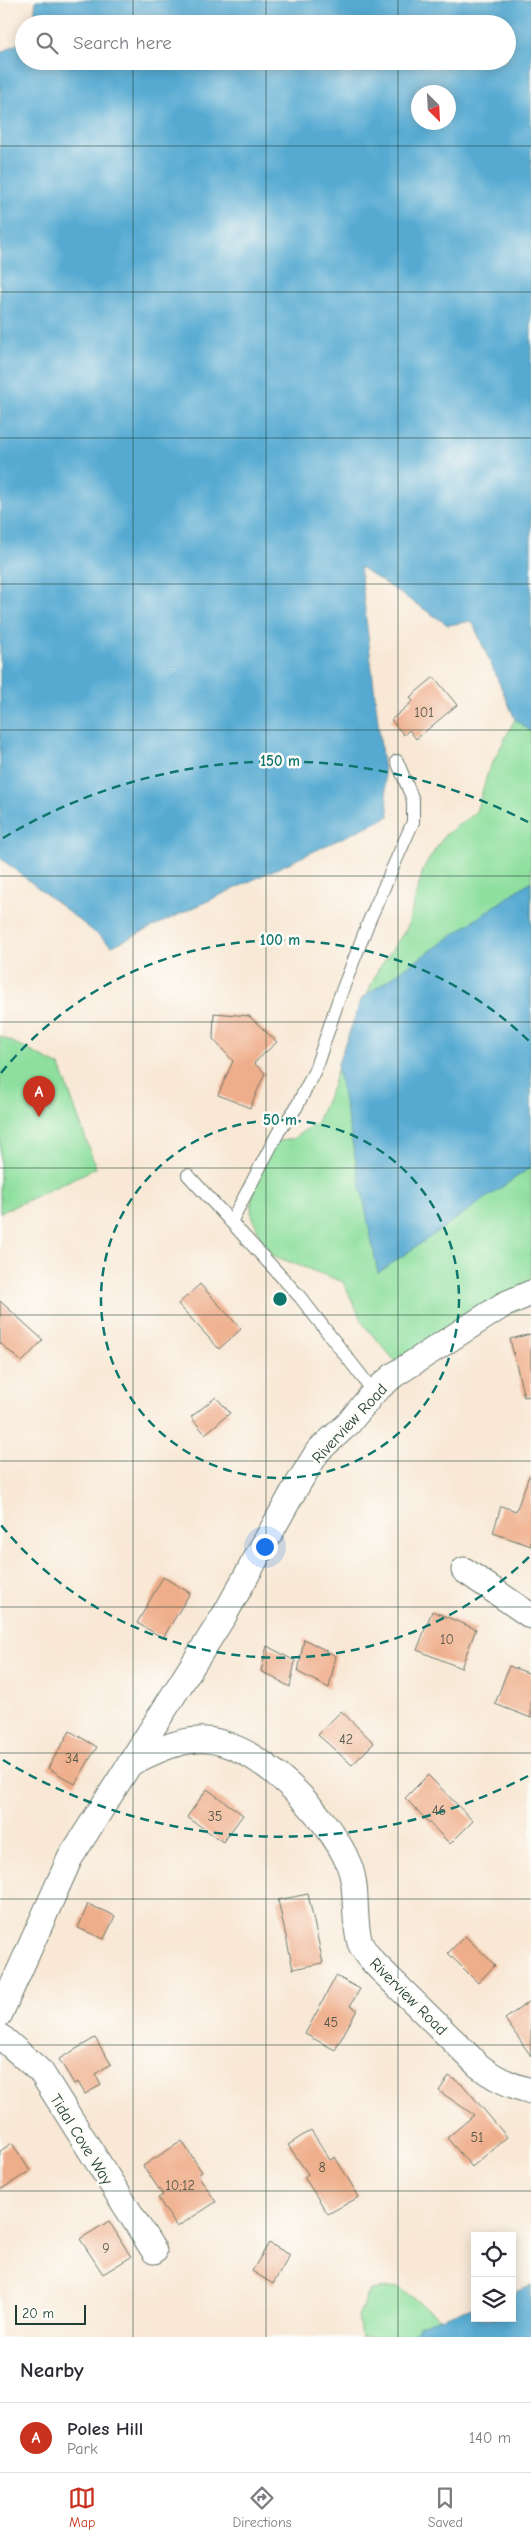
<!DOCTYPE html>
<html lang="en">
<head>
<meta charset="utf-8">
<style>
  body { margin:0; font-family:"Comic Neue",sans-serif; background:#f2f2f3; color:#2b2b33 }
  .controls { position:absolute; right:15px; bottom:15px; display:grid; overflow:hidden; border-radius:0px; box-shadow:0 2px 12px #0003 }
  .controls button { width:45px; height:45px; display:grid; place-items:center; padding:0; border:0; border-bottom:1px solid #e1e1e2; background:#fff; color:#2b2b33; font:25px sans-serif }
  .compass { position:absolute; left:411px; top:85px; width:45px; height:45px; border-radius:50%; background:#fff; box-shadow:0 2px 12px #0003; rotate:156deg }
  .scale { position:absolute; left:15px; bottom:12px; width:71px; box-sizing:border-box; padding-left:5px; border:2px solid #1f3d34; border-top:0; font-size:14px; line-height:18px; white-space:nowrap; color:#1f3d34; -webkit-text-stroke:4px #fdfcf7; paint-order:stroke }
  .you { position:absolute; left:264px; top:1546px; width:18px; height:18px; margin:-12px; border:4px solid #fff; border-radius:50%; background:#1a73e8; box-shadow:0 0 0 8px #1a73e833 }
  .badge { display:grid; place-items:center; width:32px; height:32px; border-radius:50%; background:#c8321e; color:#fff; font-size:16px; font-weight:700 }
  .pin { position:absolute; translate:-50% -41px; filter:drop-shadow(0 1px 2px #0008) }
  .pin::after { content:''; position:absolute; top:26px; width:18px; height:15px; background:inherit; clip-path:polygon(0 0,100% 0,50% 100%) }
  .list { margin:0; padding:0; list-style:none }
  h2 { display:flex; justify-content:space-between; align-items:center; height:65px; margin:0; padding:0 20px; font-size:21px }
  h2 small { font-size:16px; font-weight:400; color:#7c7c81 }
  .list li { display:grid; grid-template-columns:32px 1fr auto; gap:15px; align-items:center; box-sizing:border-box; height:70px; padding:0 20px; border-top:1px solid #e1e1e2 }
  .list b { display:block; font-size:19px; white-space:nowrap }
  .list p { margin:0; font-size:16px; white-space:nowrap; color:#7c7c81 }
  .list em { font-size:16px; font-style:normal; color:#7c7c81 }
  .icon { flex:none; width:28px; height:28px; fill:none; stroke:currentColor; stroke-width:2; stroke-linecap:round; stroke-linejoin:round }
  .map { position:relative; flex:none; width:531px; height:2337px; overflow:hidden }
  .search { position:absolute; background:#fff; box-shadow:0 2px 12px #0003; left:15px; right:15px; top:15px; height:55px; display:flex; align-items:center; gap:12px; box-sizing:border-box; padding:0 18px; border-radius:28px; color:#7c7c81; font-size:19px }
  .sheet { height:135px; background:#fff }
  nav { display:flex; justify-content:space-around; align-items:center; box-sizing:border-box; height:70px; border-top:1px solid #e1e1e2; background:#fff; font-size:14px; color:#7c7c81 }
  nav a { display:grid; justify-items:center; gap:2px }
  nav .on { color:#c8321e }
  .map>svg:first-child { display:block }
  .green { fill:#8edf9e; stroke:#568e69 }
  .water { fill:#57aad2; stroke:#3b7483; fill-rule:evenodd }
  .building { fill:#efae8b }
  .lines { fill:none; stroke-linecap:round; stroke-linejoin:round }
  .service-casing { stroke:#6b796c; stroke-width:14 }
  .minor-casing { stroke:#6b796c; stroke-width:27 }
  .service { stroke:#fff; stroke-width:12 }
  .minor { stroke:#fff; stroke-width:25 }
  .grid { fill:none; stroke:#1f3d34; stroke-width:1; stroke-opacity:0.55 }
  .ring { fill:none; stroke:#0f766e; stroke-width:2.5; stroke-dasharray:9 6 }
  .labels { text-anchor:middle; stroke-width:5; stroke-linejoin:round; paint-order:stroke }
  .number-label { font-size:14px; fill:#53594a }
  .street-label { font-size:16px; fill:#1f3d34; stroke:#fdfcf7 }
  .centre { fill:#0f766e; stroke:#fdfcf7; stroke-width:2.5 }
  .ring-label { font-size:15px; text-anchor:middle; font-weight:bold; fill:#0f766e; stroke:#fdfcf7; stroke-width:5; stroke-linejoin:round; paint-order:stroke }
</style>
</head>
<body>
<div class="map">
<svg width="531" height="2337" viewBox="0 0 531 2337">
  <rect width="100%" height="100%" fill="#fdfcf7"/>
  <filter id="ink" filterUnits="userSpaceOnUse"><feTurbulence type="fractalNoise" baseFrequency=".02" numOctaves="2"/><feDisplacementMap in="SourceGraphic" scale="10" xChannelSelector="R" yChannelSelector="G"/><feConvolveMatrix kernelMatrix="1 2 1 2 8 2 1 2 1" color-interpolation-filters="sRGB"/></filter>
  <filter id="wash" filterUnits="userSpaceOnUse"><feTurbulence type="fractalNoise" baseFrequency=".0096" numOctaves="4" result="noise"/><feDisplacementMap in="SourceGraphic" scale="20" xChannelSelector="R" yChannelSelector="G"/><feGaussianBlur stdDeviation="1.12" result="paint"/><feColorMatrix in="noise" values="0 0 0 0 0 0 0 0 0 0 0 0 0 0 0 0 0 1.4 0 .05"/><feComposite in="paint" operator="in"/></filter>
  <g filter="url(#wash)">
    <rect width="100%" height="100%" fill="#f8e8d5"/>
    <g class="green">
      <polygon points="515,719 531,724 531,1304 395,1361 364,1325 343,1282 266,1253 251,1212 253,1170 268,1143 292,1139 317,1122 332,1087 345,1043 378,970 407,928 424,867 445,835 476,812 488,772"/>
      <polygon points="0,1036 60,1066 96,1168 0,1213"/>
      <polygon points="398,2287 458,2331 470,2337 361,2337 358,2316 370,2290"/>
    </g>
    <g class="water">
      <path d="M36,0H531V732L515,719L472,621L448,625L360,567L389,816L112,946L0,858V53L24,40V61H507V24H33ZM448,92V122H418V92Z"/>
      <polygon points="531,881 531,1167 378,1273 337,1066 362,998"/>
      <polygon points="531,2286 531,2337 412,2337 420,2325 475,2306 475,2318 512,2318 512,2293"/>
    </g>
    <g id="blocks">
      <g class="building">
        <polygon points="434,677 457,705 416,739 409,730 404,735 391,720 413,701 410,697"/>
        <polygon points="214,1013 249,1016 277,1042 254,1063 265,1073 250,1108 218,1095 233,1061 213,1039"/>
        <polygon points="200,1284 241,1329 219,1349 178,1304"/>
        <polygon points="0,1301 43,1340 22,1362 0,1343"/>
        <polygon points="531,1334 531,1396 524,1397 510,1339"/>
        <polygon points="216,1397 230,1413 205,1434 191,1417"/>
        <polygon points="529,1476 531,1476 531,1546 493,1533 501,1506 516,1511"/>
        <polygon points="163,1577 190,1593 163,1638 137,1623"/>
        <polygon points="432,1611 476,1629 461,1668 417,1650"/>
        <polygon points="304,1639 336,1656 329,1688 298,1672"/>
        <polygon points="267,1646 295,1661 290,1687 261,1671"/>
        <polygon points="509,1666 531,1674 531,1718 495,1704"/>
        <polygon points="341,1711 374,1743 352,1765 318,1735"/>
        <polygon points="70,1731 97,1747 75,1784 48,1768"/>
        <polygon points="428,1775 473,1821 450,1844 405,1798"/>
        <polygon points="207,1789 243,1815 223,1842 187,1817"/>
        <polygon points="308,1894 323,1963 293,1969 278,1900"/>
        <polygon points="88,1904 115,1916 104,1939 78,1928"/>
        <polygon points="465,1936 495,1965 478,1983 448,1953"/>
        <polygon points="336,1976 360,1989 350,2006 357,2010 335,2050 305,2034"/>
        <polygon points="531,2000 531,2056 505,2019"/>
        <polygon points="95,2038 111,2064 95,2074 101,2085 85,2094 78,2082 74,2084 59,2059"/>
        <polygon points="449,2076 463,2085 507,2137 472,2167 447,2138 474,2115 439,2091"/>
        <polygon points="311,2130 330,2160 335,2157 359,2197 328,2214 304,2177 308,2174 288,2145"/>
        <polygon points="182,2141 202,2172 198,2175 216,2202 177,2227 158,2198 163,2195 143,2166"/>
        <polygon points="12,2143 30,2171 0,2190 0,2151"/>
        <polygon points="109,2221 131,2257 103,2274 80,2239"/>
        <polygon points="269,2243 290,2255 273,2284 252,2271"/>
      </g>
    </g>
  </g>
  <g filter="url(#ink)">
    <use href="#blocks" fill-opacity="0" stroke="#6b796c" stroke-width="1"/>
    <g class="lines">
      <defs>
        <g id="service">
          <polyline points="188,1175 300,1297 374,1392"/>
          <polyline points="231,1222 279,1131 296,1108 315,1070 338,1001 369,921 413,822 413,800 397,761"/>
        </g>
        <g id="minor">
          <polyline points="464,1570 531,1616"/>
          <path d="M131,1763C151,1753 175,1741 198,1740C253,1736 331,1818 349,1865C359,1890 352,1917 360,1943C363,1950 369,1956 373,1962L479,2066C495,2079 511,2086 531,2091"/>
          <polyline points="0,2014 70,1858 225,1614 292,1494 318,1451 348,1424 374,1392 394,1375 503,1305 531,1293"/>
          <polyline points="0,2036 41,2072 154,2251"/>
        </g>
      </defs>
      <use href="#service" class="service-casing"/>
      <use href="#minor" class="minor-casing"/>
      <use href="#service" class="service"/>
      <use href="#minor" class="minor"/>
    </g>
  </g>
  <path class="grid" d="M133,0V24M266,0V24M398,0V24M133,61V2337M266,61V2337M398,61V2337M0,146H531M0,292H531M0,438H531M0,584H531M0,730H531M0,876H531M0,1022H531M0,1168H531M0,1315H531M0,1461H531M0,1607H531M0,1753H531M0,1899H531M0,2045H531M0,2191H531"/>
  <g class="ring">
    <circle cx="280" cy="1299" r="179"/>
    <path d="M529 1557A359 359 0 0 1 1 1525M1 1073A359 359 0 0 1 529 1041"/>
    <path d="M528 1776A538 538 0 0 1 3 1760M3 838A538 538 0 0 1 528 822"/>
  </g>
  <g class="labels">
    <g class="number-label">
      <text x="424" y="717">101</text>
      <text x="447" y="1644">10</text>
      <text x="346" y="1744">42</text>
      <text x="72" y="1763">34</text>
      <text x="439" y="1815">46</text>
      <text x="215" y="1821">35</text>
      <text x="331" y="2027">45</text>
      <text x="477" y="2142">51</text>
      <text x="322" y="2172">8</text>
      <text x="180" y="2190">10;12</text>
      <text x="106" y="2253">9</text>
    </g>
    <g class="street-label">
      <text transform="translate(349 1423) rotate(-47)" y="6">Riverview Road</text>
      <text transform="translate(409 1996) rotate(45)" y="6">Riverview Road</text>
      <text transform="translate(82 2139) rotate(58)" y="6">Tidal Cove Way</text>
    </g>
  </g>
  <circle cx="280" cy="1299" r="8" class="centre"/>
  <g class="ring-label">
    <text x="280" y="766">150 m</text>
    <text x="280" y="945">100 m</text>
    <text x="280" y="1125">50 m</text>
  </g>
</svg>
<div class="controls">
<button><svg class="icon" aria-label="locate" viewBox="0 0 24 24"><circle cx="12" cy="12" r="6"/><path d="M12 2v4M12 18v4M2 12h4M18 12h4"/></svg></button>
<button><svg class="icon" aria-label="layers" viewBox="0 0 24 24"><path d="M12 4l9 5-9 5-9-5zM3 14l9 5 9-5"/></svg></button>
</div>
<svg class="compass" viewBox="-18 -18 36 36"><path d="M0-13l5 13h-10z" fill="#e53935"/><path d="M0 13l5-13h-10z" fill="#7c7c81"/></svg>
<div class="scale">20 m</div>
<div class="you"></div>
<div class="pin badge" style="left:39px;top:1117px">A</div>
<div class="search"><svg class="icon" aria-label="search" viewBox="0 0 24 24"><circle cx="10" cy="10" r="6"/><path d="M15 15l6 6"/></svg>Search here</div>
</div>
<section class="sheet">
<h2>Nearby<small></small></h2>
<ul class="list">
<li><span class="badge">A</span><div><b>Poles Hill</b><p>Park</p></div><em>140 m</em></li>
</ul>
</section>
<nav>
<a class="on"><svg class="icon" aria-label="map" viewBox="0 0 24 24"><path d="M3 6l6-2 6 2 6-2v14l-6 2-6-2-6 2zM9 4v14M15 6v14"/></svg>Map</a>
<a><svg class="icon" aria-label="directions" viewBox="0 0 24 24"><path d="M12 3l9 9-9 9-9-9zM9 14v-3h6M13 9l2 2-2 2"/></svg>Directions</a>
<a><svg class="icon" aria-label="saved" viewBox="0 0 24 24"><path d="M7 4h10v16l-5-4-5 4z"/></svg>Saved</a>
</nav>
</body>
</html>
